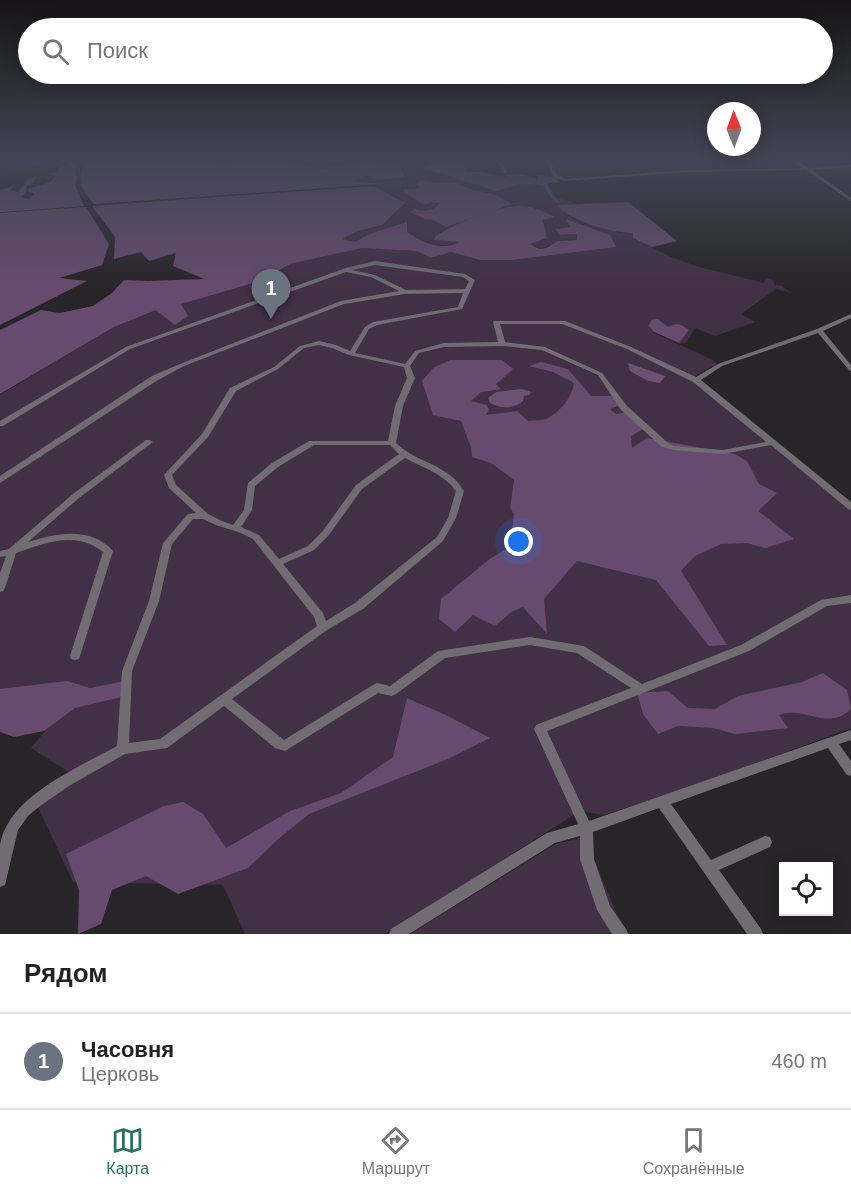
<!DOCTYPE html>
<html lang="ru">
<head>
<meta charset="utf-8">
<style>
  body { margin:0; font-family:Arial,sans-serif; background:#f6f6f6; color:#222 }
  .controls { position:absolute; right:18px; bottom:18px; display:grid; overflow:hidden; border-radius:0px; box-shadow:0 3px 15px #0003 }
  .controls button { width:54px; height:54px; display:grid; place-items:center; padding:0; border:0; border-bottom:2px solid #e0e0e0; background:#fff; color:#222; font:30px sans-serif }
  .compass { position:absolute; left:707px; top:102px; width:54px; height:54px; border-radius:50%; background:#fff; box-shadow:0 3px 15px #0003; rotate:359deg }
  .you { position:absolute; left:519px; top:542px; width:21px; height:21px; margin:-15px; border:4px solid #fff; border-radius:50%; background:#1a73e8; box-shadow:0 0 0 9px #1a73e833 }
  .badge { display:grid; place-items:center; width:39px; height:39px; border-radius:50%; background:#2b725d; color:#fff; font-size:20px; font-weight:700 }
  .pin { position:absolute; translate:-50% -50px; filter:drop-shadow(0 2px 3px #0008) }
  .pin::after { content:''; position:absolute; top:32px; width:21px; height:18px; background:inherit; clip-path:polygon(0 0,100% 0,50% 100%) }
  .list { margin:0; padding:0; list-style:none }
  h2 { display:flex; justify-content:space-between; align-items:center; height:78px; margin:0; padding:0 24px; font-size:26px }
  h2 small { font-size:20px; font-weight:400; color:#767676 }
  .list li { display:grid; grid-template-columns:39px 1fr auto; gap:18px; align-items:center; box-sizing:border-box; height:96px; padding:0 24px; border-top:2px solid #e0e0e0 }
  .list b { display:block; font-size:22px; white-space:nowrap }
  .list p { margin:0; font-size:20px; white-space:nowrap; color:#767676 }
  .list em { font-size:20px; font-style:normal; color:#767676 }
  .icon { flex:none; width:33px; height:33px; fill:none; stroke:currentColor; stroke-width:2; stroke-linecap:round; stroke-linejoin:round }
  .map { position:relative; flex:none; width:851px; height:934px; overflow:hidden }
  .search { position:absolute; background:#fff; box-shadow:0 3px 15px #0003; left:18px; right:18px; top:18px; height:66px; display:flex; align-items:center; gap:15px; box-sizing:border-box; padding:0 21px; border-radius:33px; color:#767676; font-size:22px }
  .sheet { height:174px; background:#fff }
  nav { display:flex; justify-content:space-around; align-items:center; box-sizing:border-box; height:84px; border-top:2px solid #e0e0e0; background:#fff; font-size:16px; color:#767676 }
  nav a { display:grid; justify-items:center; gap:3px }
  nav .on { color:#2b725d }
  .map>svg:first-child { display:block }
  .green { fill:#423047; fill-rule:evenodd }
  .forest { fill:#674b6f }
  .water { fill:#6d5175 }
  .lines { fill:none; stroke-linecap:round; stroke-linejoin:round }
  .minor { fill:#706c71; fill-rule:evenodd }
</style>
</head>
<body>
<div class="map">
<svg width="851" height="934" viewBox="0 0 851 934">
  <rect width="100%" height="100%" fill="#282529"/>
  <g class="green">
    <polygon points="24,160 54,162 0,176 0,162"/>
    <path d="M422,168L496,191L521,184L543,185L551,193L552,200L560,202L553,196L548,185L556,197L577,204L558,205L573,219L622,233H633V238L671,257L699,267L764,283L766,278L773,280L775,285L782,286L792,293L776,289L741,314L755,322L715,336L695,328L685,344L679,343L689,330L649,325L654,333L711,359L717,364L694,376L851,507V728L689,788L603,815L580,811L385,934H245L223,885L73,882L38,807L72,774L31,748L78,692L0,694V395L114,327L156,310L264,280L290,264L362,248L417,251L432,258L451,252L480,260H512L615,247L610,235L567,220L570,227L555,229L558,235L578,234L577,240C571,240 563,239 557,242C544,247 542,251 529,244L546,238L543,220L554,216L516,205L445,230L461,242C441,249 423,244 407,232L406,223L369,234L355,242L340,239L391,218L404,203L373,186L379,183L353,181L368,175L405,176L403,170L412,172L414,169ZM421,180L436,183L454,182L473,190L496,195L510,205L446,227L431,219H425L419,216C425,209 434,210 440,203L431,202L404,189L420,188L416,184Z"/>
    <polygon points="585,837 618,918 629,934 410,934 556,844"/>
  </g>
  <g class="forest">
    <path d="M87,160H213L224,164L230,160H281L322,169L365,160L399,164L405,177L377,180L368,175L355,181L382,184L94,204C80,186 75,181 87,160Z"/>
    <path d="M432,160H462L466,172H481L506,177V175L520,174L537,178V175L554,177L561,182L548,183C549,191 554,197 561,203H556C552,200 545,189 543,185L521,184L496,191L422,168L432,165Z"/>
    <polygon points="75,161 79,166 75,170 77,178 75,185 84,206 0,212 0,190 14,186 10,190 18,192 29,178 36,177 34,182 27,186 26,193 21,197 29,199 34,194 29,192 28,189 51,182 56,175 46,174 58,172 57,169"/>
    <path d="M421,180L436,183L454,182L473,190L496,195L510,203V205L446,227L431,219H425L410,212L415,209C425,212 433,211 440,203L431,202L424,205L404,192V189L419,188L416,184Z"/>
    <path d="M373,186L405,203L382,225L358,231L342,239L355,242L369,234L407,222V232C422,243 442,251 459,242L434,240L436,236C455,223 491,209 515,206C528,204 543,211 555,217L543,220L547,238L530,244L539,249L546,248L558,241L577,240V234L559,235L555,229L570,227L566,219L610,235L616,247L512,260H480L451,252L431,258L417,251L362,248L290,264L264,280L181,304L188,316L175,325L156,310L114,327L0,394V330L41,310L60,313L93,306L112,293L124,280L148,281L204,279L173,266L176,253L149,261L141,252L114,259L115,237L92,206Z"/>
    <path d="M628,202L677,241L652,247L633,238V233C612,233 569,221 557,205Z"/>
    <polygon points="86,207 109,244 102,265 59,278 87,281 0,325 0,213"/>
    <path d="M658,319L668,327C677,322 681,324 689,330L679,343L654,332L649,326L651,320Z"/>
    <path d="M450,360H502L513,369L496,384L501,389L481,392L471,401L487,405L489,410L486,415L517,411L528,421C534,420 543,421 548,418C561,411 572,397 574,383L553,372L529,366L541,362L568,369L591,396H619L623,404L610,409L616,414L627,412L647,427L631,436L632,448L647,438L735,454L747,461L759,484L777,493L758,511L794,539L765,548L747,543L721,544L695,556L681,571L727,645L709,646L656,580L577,561L544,599L547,634L523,607L511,612L495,626L473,615L455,632L439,619L441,599L491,558L510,547L514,514L510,508L514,480L491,463L472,457L471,447L461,421L433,415L422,381L433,368Z"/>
    <path d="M823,673L847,690L851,709C827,732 805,705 779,715L788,728L735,734L713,728L678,726L658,734L643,714L637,693L668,691L688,708L715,709L738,696L802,682Z"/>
    <polygon points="67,681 90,688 125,681 121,697 75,708 44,731 14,737 0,732 0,689"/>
    <polygon points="407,698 446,715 490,738 448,759 309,814 277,840 248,868 178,894 146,876 112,890 101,924 78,934 79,890 66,854 164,806 183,802 203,814 226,848 290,811 341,793 393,757"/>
  </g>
  <g class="water">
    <polygon points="628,363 665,376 660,383 648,381 630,371"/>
    <path d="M522,389L531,392L529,395L524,396L523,401C514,409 501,409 490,403L488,398L496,392Z"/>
  </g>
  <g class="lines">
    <g class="minor">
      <polygon points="497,160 501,160 507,173 503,173"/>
      <polygon points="546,160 550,160 557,175 565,179 688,170 802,168 792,160 796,160 808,168 851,165 851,167 812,170 851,198 851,201 806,170 688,172 565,181 553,177"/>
      <path d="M375,261L465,274L475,280L462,309L377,325L369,329L355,353L405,364L415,351L444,343L498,342L493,322L494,321H565L631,347L696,377L718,364L817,329L851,314V318L823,331L851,365V371L849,370L818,333L722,366L701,380L851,502V510L848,509L771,445L723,454L673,450L662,447L621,410L598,375L542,350L502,346L444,347L419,353L410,366L415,378L403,406L396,443C411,458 430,461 447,473C455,478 459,484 464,491L456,518L443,541L363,609L327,630L232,699L284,740L373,685L377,683L390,686L438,651L530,637L584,646L642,684L741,645L821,600L851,595V603L827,606L749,651L547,731L589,821L851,730V740L839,744L851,761V776L847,775L828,748L671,804L711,860L765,836L770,837L772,842L770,847L719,870L761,929L763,934H747L659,808L593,832L594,859L610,906L626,929L628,934H612L597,910L580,859V836L555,843L409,934H389L391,929L547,833L578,824L534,729L536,725L631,688L577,653L530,645L445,658L396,694L392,696L378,693L285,751L275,748L224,706L167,748L125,754L69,786L40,806L28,816L18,830L5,885L0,887C0,873 0,858 0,845C8,796 78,768 117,746L122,671L149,601L163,543L188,514L196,513L169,488L164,475L202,434L230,388L274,367L300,346L319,341L336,345L350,351L365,327L373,322L458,307L463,293L405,294L344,304L184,366L158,380L0,483V476L152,376L180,364L341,301L399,291L371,277L346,272L130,349L3,426H0V421L126,347L346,268ZM375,265L463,277L469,281L465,289L406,290L375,275L352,270ZM500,324H562L627,349L693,382L766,442L723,450L674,446L668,443L627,406L602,373L545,347L505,342ZM319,345L332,348L349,355L404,367L407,378L395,406L388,441H309L272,463L248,483L244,510L233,525L222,521L208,514L176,485L172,475L208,437L236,391L278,369L304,348ZM314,445H390L399,454L356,485L322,532L308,546L279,559L259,535L241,527L252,510L255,486L278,467ZM405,458C423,468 443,473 456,491L448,518L437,537L355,603L326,621L323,613L283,564L314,550L328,536L362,489ZM193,519H203L216,525L241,533L253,539L314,617L317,626L160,739L129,743L132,671L159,601L172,544Z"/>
      <path d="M146,440H149L153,442L79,498L28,542C56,533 91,526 113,551L80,656L79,659L75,660L71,659L70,656L103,552C76,530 45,543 16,553L5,588L3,591L0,592V573L6,556L0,557V551L9,549L73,494Z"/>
    </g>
  </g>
  <linearGradient id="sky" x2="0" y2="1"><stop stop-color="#161417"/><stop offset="0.55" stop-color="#424654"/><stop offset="1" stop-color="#424654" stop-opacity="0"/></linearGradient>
  <rect width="851" height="290" fill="url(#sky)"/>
</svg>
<div class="controls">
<button><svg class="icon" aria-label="locate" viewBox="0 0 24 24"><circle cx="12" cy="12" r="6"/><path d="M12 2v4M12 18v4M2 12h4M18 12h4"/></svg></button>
</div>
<svg class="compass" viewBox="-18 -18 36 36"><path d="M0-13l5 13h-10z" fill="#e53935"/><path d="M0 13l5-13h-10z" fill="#767676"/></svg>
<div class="you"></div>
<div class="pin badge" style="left:271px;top:319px;background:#6b7280">1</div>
<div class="search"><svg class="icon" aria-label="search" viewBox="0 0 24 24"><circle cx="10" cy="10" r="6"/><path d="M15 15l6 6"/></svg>Поиск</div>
</div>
<section class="sheet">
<h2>Рядом<small></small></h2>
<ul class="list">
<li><span class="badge" style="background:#6b7280">1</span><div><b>Часовня</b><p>Церковь</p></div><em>460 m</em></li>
</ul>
</section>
<nav>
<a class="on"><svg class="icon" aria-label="map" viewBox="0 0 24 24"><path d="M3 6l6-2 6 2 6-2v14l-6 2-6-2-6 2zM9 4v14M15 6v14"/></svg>Карта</a>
<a><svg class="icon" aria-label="directions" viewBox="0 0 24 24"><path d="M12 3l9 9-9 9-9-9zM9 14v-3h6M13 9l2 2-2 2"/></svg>Маршрут</a>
<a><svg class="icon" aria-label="saved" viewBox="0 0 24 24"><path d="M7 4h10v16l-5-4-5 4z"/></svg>Сохранённые</a>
</nav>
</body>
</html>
